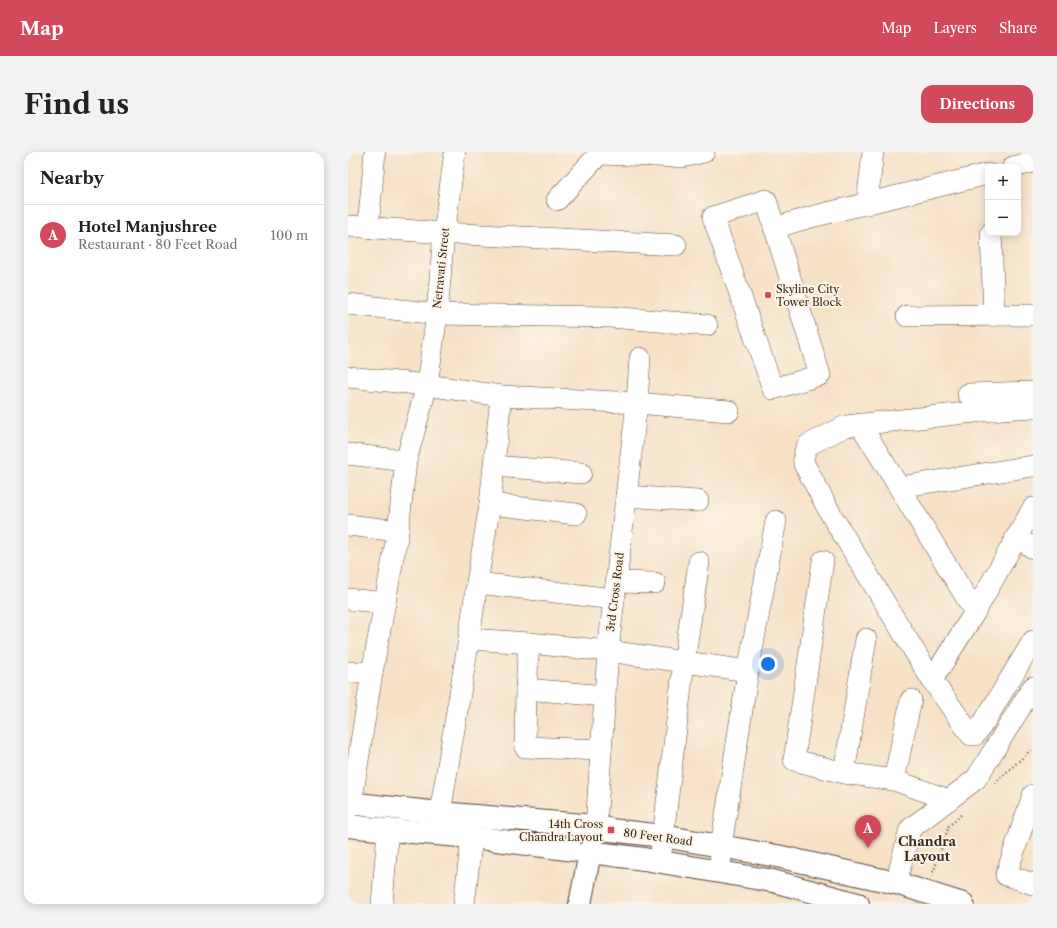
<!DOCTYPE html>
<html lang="en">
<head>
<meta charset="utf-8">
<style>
  body { margin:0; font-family:"Libre Caslon Text",serif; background:#f2f2f2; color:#222 }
  .controls { position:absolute; right:12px; top:12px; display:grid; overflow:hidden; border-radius:8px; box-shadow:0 2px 10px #0003 }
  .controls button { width:36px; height:36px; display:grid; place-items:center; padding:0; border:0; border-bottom:1px solid #e0e0e0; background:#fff; color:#222; font:20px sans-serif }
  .you { position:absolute; left:420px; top:512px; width:14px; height:14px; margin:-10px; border:3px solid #fff; border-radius:50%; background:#1a73e8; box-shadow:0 0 0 6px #1a73e833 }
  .badge { display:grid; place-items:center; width:26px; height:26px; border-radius:50%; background:#d1495b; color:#fff; font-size:13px; font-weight:700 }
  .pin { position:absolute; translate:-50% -33px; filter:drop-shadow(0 1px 2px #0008) }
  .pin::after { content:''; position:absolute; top:21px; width:14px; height:12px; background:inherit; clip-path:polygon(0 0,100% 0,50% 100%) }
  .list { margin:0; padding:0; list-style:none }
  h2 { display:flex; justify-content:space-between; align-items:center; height:52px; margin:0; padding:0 16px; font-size:17px }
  h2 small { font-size:13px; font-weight:400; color:#767676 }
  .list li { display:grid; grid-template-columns:26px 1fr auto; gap:12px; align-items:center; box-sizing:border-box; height:60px; padding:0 16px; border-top:1px solid #e0e0e0 }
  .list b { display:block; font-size:15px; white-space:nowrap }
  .list p { margin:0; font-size:13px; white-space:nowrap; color:#767676 }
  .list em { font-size:13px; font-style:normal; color:#767676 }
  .map { position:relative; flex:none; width:685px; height:752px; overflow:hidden; border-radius:12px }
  header { display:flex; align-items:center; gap:24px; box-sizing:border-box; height:56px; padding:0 20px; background:#d1495b; color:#fff }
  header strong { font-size:19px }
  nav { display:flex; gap:22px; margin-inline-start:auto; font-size:14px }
  .intro { display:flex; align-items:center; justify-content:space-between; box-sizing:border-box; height:96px; padding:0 24px }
  h1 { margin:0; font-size:28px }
  .button { padding:10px 18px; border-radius:12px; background:#d1495b; color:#fff; font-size:14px; font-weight:700 }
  main { display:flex; gap:24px; padding:0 24px }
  aside { flex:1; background:#fff; border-radius:12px; box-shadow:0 2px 10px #0003 }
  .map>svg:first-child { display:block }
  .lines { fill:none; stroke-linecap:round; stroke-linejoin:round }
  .minor-casing { stroke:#574537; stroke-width:22 }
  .major-casing { stroke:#574537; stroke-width:24 }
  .path { stroke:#574537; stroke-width:2.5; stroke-dasharray:1 3; stroke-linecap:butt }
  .minor { stroke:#fff; stroke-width:21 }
  .major { stroke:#fff; stroke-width:22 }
  .poi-dot { fill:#d1495b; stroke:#fcf5e5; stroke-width:1.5 }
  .labels { text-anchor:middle; stroke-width:4; stroke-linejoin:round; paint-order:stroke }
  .street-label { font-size:11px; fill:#3b2a1e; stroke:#fcf5e5 }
  .poi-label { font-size:11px; fill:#3b2a1e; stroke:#fcf5e5; text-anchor:start }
  .quarter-label { font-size:13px; font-weight:bold; fill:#3b2a1e; stroke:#fcf5e5 }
</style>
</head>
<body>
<header>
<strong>Map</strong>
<nav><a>Map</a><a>Layers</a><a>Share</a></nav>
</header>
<div class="intro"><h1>Find us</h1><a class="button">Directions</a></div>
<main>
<aside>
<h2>Nearby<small></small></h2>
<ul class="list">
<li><span class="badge">A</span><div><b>Hotel Manjushree</b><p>Restaurant · 80 Feet Road</p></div><em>100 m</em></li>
</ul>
</aside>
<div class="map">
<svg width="685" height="752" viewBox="0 0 685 752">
  <rect width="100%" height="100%" fill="#fcf5e5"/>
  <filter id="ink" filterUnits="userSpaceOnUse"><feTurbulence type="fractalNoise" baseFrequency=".025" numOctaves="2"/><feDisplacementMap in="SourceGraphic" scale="8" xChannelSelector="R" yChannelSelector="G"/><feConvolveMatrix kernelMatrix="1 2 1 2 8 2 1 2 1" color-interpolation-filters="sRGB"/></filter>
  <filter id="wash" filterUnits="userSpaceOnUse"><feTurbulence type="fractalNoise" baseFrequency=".012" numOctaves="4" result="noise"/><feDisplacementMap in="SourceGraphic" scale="16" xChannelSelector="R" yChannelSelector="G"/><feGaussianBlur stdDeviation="0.9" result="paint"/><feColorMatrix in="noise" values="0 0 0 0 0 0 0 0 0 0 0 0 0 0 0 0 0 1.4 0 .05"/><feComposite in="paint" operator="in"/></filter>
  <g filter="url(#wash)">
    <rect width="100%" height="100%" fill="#f6e1c7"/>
  </g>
  <g filter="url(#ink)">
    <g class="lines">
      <defs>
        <g id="minor">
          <polyline points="252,2 334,5 356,0"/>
          <polyline points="665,15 685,10"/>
          <polyline points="209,48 253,0"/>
          <polygon points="418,48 472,223 425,237 365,65"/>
          <polyline points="519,52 525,0"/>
          <polyline points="0,74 96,81 328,93"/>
          <polyline points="20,76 27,0"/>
          <polyline points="426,76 463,65 640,22"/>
          <polyline points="643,81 646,163"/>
          <polyline points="0,152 89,162 262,165 359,173"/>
          <polyline points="559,164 685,163"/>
          <polyline points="0,225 79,233 153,244 142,352 129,431 121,487 181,491 260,499 400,519 373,695 372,720"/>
          <polyline points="620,242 685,240"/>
          <polyline points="153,244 289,251 381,259"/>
          <path d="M685,255L654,257L498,274L460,293C456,299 455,304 456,312L485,366L584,528L623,583H627L636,570L685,489"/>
          <polyline points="512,272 551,335"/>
          <polyline points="0,302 58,309"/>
          <polyline points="146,314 233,321"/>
          <polyline points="685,314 551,335 627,460 685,356"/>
          <polyline points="278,344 350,349"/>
          <polyline points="142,352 228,362"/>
          <polyline points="0,373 50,379"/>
          <polyline points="668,385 685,396"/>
          <polyline points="475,409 446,608 496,621 546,628 601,648"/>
          <polyline points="269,430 307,431"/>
          <polyline points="129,431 266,447"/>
          <polyline points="0,447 37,451"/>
          <polyline points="181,491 178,537 177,595 253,598"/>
          <polyline points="400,519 428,369"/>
          <polyline points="0,520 24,521"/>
          <polyline points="584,528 627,460"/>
          <polyline points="178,537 257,544"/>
          <polyline points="496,621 518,487"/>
          <polyline points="546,628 563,548"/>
          <polyline points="685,643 658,723 685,732"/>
          <polyline points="0,657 3,652 24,521 50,379 58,309 79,233 89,162 96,81 107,0"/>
          <polyline points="92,661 121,487"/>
          <polyline points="248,674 260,499 289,251 292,206"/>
          <polyline points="312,709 336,510 351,410"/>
          <polyline points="548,731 562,677 628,627 685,535"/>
          <polyline points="34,752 40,678"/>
          <polyline points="116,752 124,685"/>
        </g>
        <g id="major">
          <polyline points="0,651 92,661 248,674 263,678 315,684 429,704 548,731 615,752"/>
          <polyline points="0,674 40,678 124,685 296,707 425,729 510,752"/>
          <polyline points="232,752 245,685"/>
        </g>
      </defs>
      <use href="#minor" class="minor-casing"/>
      <use href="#major" class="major-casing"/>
      <g class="path">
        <polyline points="647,631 685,596"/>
        <polyline points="584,724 601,674 614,662"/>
      </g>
      <use href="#minor" class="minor"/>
      <use href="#major" class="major"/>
    </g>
  </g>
  <g class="poi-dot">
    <circle cx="420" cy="143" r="4"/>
    <rect x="259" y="674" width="8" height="8" rx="2"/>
  </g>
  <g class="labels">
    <g class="street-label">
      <text transform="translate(93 116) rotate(-84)" y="4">Netravati Street</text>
      <text transform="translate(267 440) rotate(-83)" y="4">3rd Cross Road</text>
      <text transform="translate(310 685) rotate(8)" y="4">80 Feet Road</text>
    </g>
    <g class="poi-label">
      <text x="428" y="141">Skyline City<tspan x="428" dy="13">Tower Block</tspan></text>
      <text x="255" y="676" text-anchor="end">14th Cross<tspan x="255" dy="13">Chandra Layout</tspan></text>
    </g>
    <g class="quarter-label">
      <text x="579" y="694">Chandra<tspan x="579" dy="15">Layout</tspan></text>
    </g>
  </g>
</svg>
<div class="controls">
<button>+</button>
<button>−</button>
</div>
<div class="you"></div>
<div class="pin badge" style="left:520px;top:696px">A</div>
</div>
</main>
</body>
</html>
